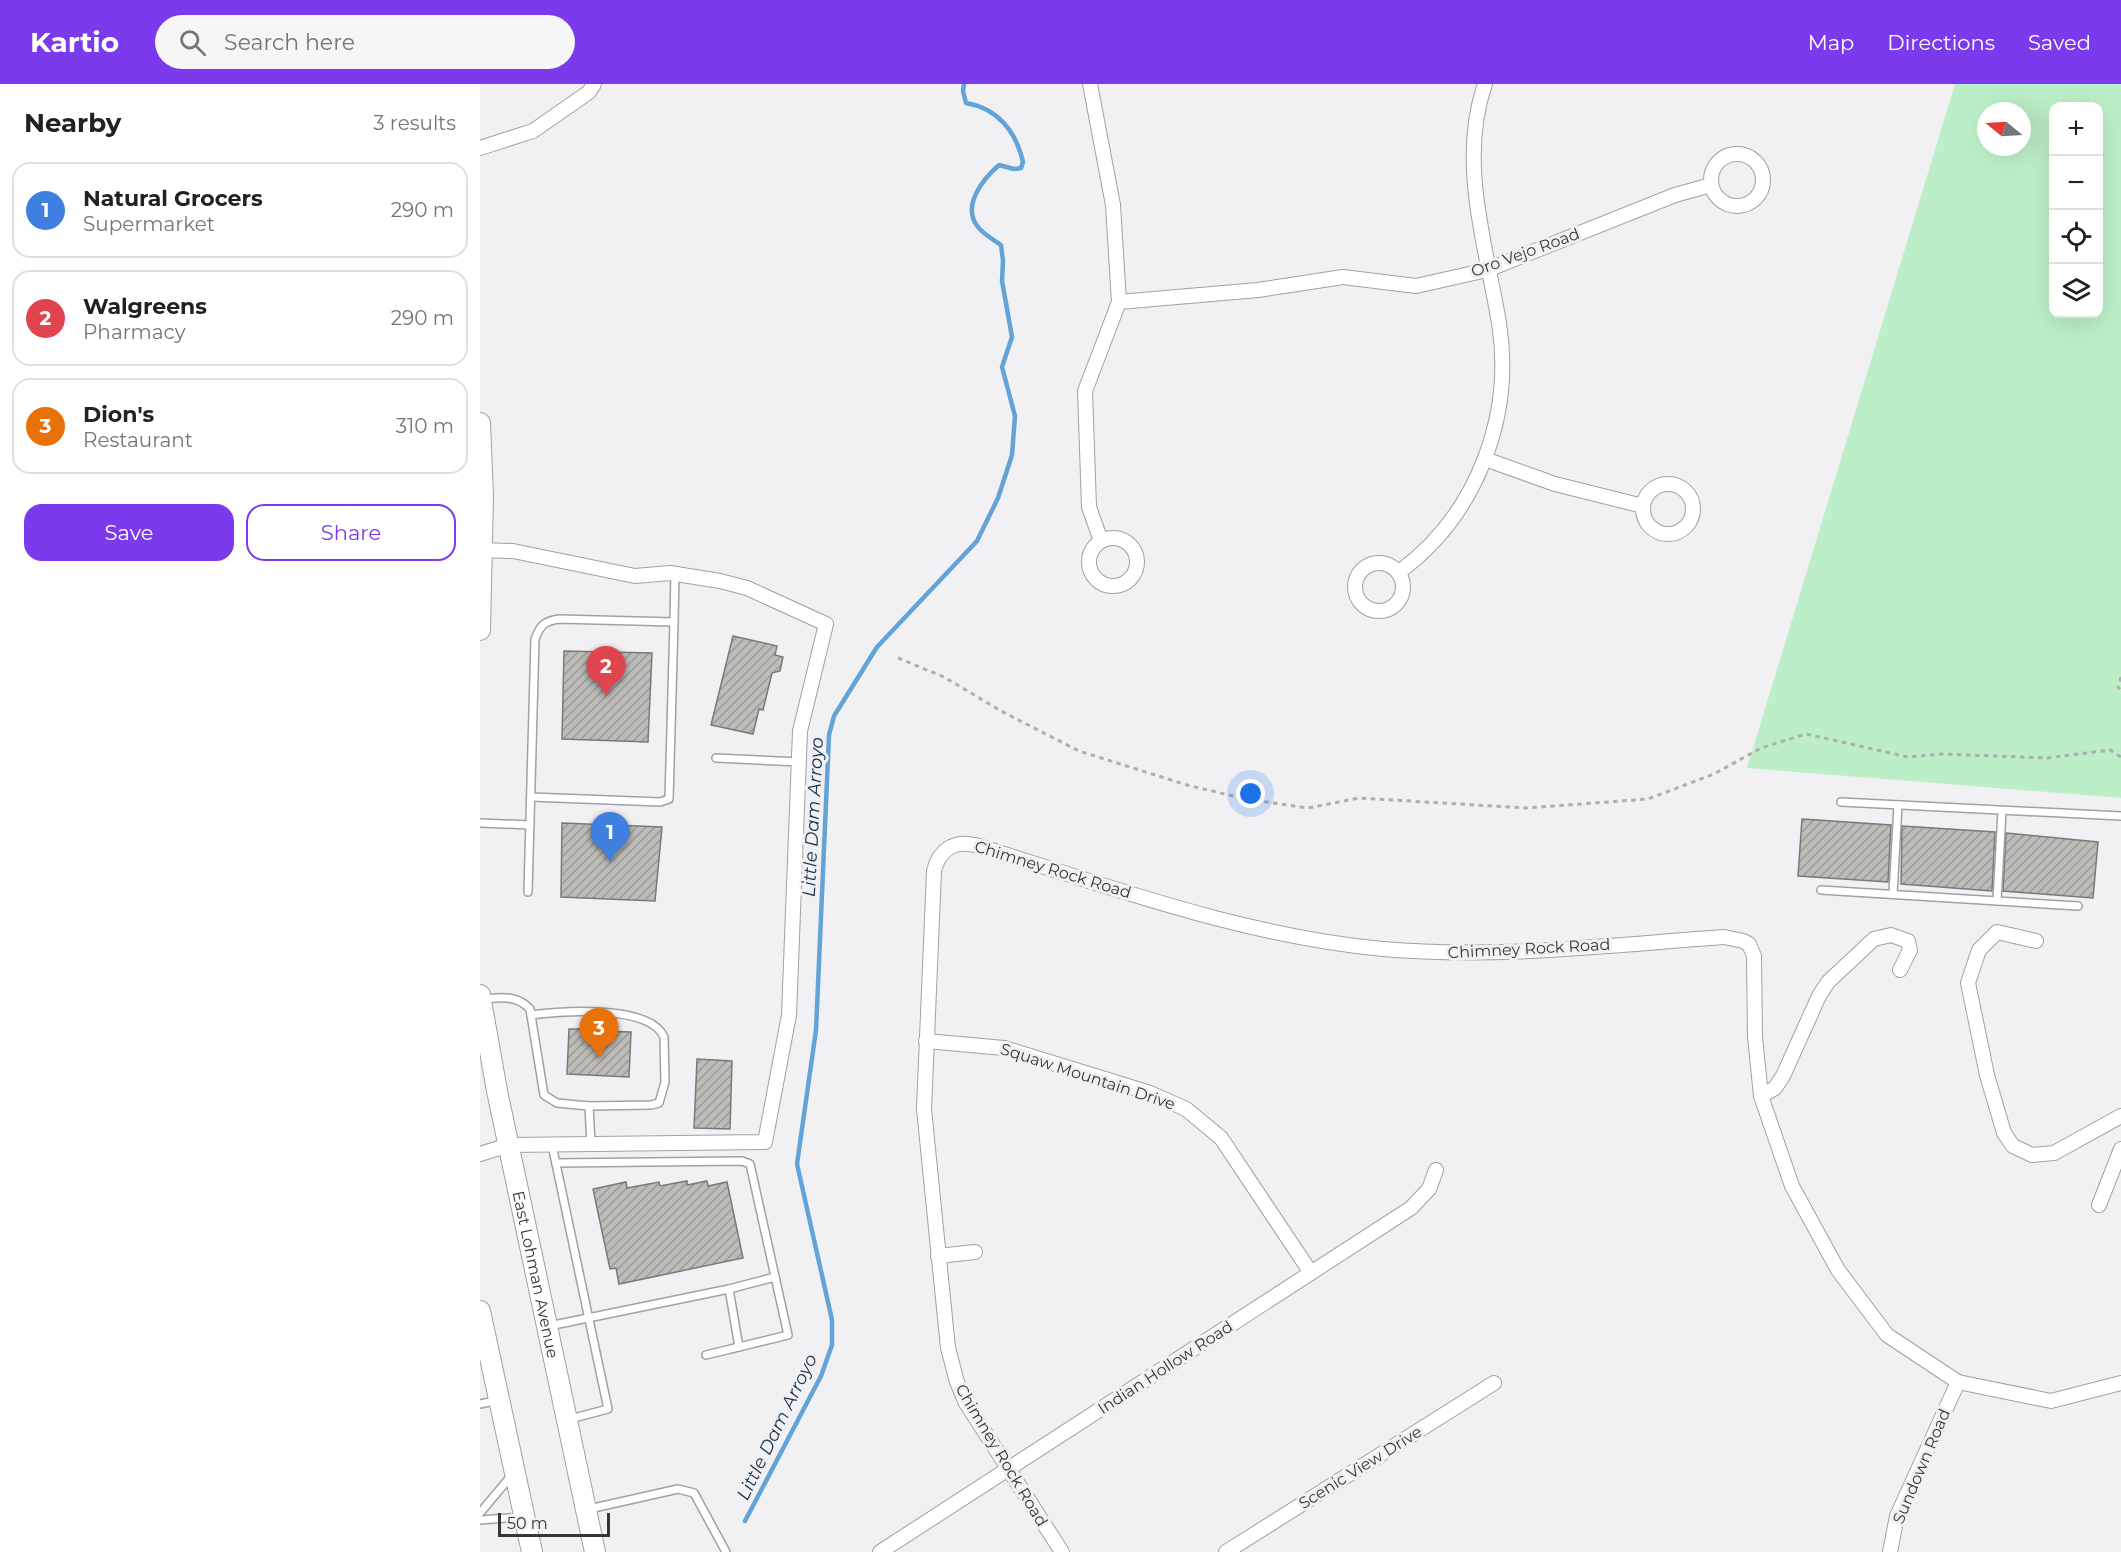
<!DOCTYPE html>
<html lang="en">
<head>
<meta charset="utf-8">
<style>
  body { margin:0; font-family:Montserrat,sans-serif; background:#f6f6f6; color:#202124 }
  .controls { position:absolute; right:18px; top:18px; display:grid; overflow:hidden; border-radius:12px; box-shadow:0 6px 24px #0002 }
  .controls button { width:54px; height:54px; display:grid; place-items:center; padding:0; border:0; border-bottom:2px solid #e0e0e0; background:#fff; color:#202124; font:30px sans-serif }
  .compass { position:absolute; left:1497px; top:18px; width:54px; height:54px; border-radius:50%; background:#fff; box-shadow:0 6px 24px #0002; rotate:288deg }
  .scale { position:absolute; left:18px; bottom:15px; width:112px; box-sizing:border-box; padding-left:6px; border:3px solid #363638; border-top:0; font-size:16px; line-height:21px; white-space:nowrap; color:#363638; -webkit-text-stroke:4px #f1f1f4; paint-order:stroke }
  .you { position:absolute; left:771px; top:710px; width:21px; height:21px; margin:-15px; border:4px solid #fff; border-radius:50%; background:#1a73e8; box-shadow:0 0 0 9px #1a73e833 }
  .badge { display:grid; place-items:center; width:39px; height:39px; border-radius:50%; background:#7c3aed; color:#fff; font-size:20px; font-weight:700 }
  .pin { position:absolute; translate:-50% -50px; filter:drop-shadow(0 2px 3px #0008) }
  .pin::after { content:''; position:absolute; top:32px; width:21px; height:18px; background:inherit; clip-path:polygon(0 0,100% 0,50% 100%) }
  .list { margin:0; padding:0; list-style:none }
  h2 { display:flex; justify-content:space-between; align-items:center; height:78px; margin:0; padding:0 24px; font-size:26px }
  h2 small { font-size:20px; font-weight:400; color:#757577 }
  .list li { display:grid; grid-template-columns:39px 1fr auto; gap:18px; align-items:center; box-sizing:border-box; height:96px; margin:0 12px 12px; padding:0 12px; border:2px solid #e0e0e0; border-radius:18px }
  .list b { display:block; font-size:22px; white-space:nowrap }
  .list p { margin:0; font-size:20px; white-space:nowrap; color:#757577 }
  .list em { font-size:20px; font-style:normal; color:#757577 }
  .actions { display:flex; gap:12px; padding:18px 24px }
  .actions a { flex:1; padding:14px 0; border:2px solid #7c3aed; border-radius:18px; text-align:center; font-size:21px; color:#7c3aed }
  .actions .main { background:#7c3aed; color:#fff }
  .icon { flex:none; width:33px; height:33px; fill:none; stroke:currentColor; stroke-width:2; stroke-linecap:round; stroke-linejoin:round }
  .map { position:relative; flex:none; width:1641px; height:1468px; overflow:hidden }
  header { display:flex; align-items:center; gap:36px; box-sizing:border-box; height:84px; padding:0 30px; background:#7c3aed; color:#fff }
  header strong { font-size:28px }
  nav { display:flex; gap:33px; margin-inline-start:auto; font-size:21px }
  .search { width:420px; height:54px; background:#f6f6f6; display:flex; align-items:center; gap:15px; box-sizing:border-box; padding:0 21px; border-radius:33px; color:#757577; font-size:22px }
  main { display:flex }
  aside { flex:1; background:#fff }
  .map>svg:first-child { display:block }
  .grass { fill:#bcefc8; fill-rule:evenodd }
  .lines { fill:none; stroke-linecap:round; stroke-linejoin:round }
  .stream { stroke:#62a3d8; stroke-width:4.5 }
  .building { fill:url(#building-hatch); stroke:#7b7976; stroke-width:1.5 }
  .lane-casing { stroke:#a1a1a5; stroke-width:10 }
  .street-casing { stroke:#a1a1a5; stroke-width:16 }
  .secondary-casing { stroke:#a1a1a5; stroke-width:22 }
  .path { stroke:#aeaeb0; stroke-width:3; stroke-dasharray:4.5 4.5; stroke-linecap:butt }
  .lane { stroke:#fff; stroke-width:7 }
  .street { stroke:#fff; stroke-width:14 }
  .secondary { stroke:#fff; stroke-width:20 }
  .labels { text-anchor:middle; stroke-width:6; stroke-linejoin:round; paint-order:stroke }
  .street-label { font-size:16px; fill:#363638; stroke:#f1f1f4 }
  .water-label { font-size:18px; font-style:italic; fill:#143147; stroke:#f1f1f4 }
</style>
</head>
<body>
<header>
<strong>Kartio</strong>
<div class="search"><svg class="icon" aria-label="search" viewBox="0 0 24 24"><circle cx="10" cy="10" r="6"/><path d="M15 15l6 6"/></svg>Search here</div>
<nav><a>Map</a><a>Directions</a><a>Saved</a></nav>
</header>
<main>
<aside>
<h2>Nearby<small>3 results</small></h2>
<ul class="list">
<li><span class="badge" style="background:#3f7fe0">1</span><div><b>Natural Grocers</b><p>Supermarket</p></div><em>290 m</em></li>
<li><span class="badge" style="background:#e0444e">2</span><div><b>Walgreens</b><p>Pharmacy</p></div><em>290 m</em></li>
<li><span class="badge" style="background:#e8710a">3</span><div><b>Dion's</b><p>Restaurant</p></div><em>310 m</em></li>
</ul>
<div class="actions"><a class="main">Save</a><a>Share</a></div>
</aside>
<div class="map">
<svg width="1641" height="1468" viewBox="0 0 1641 1468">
  <defs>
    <pattern id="building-hatch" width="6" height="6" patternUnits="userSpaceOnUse" patternTransform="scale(1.5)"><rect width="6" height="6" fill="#bebcb9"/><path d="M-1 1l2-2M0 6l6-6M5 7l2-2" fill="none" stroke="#9b9a97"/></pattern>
  </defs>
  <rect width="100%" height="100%" fill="#f1f1f4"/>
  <path class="grass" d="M1475,0H1641V714L1267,684ZM1574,22H1618V230H1574ZM1506,27H1542V63H1506Z"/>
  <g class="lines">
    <path class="stream" d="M265,1437L341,1292L352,1261V1236L317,1080L336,946L349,651L354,632L397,563L497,457L518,414L532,371L535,332L522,283L532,253L522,197L523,177L521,161C514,156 503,150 498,143C481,122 503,95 519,81L534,85L541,84L543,78C536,47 517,24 486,19L483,7L484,0"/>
  </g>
  <g class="building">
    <polygon points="253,552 297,562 295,571 303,573 300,587 292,589 283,626 279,625 273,650 231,641"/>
    <polygon points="84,567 172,569 168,658 82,655"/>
    <polygon points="1322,735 1411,741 1408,798 1318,792"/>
    <polygon points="82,739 182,743 175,817 81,813"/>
    <polygon points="1422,742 1515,748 1512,807 1421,800"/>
    <polygon points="1526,749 1618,758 1613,814 1523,807"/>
    <polygon points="106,935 123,936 122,947 151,948 149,993 87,990 89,945 105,945"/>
    <polygon points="217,975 252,977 250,1045 214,1044"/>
    <polygon points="207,1097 207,1101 227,1097 228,1102 247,1098 263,1174 139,1200 136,1184 130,1185 113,1105 146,1098 147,1104 179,1098 180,1102"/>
  </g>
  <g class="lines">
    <defs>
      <g id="lane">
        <polyline points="236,674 319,678"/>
        <polyline points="51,713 180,718 189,715 194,538"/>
        <polyline points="1361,718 1641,732"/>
        <polyline points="0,739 50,741"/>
        <polyline points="1341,806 1598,822"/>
        <path d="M48,808L55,555C60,541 65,537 79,535L194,538L195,489"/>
        <polyline points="1413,810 1418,721"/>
        <polyline points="1517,817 1522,727"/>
        <path d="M1,915C20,914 36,910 50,925L64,1011L77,1019L109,1022L111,1060"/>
        <path d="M51,931C81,927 169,920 184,953L185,998L179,1019L171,1021L109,1022"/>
        <polyline points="72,1061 128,1325 90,1335"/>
        <polyline points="76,1079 262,1077 270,1080 308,1251 226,1271"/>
        <polyline points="69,1242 249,1205"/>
        <polyline points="259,1263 249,1205 295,1193"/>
        <polyline points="0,1320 18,1316"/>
        <polyline points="109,1425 198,1405 214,1409 246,1468"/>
        <polyline points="0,1429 31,1392"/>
        <polyline points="0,1436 42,1433"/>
      </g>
      <g id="street">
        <polyline points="610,0 633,121 639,218 605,307 609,423 621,457"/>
        <polyline points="0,64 53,47 109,8 114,0"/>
        <circle cx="1257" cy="96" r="26"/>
        <polyline points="639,218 778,206 863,193 936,202 1007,186 1195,111 1231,101"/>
        <polyline points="1005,375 1075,400 1163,422"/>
        <circle cx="1188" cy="425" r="25"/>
        <circle cx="633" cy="478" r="24"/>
        <circle cx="899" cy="503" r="24"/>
        <path d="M919,488C996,432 1034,333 1019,239C1006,161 978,77 1005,0"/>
        <polyline points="1556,857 1517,848 1499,866 1488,899 1507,991 1524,1049 1533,1062 1552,1071 1574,1069 1641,1032"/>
        <polyline points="446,957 524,964 670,1009 706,1025 741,1054 831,1189"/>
        <polyline points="1281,1012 1295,1004 1303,992 1339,912 1348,898 1394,855 1411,851 1428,857 1430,866 1420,886"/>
        <polyline points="0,1070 29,1061 285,1058 309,931 320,647 346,540 267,504 240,497 190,489 155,492 33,467 1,466"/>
        <polyline points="1619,1121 1641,1065"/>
        <polyline points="458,1172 495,1168"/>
        <polyline points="400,1468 931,1124 949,1105 956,1086"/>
        <path d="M582,1468L486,1319L477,1298L468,1264L444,1025L454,787C459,766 474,756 495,761C629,802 763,852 903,865C1017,875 1131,861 1244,853L1263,857L1269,860L1274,872L1275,953L1281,1012L1312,1102L1358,1186L1407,1251L1478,1298L1571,1317L1641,1299"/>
        <polyline points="746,1468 1014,1299"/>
        <polyline points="1410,1468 1417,1432 1478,1298"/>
      </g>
      <g id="secondary">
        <polyline points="0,339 3,412 0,546"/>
        <path id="s1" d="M0,911L17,1007L115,1468"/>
        <polyline points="0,1227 52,1468"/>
      </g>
    </defs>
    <use href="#lane" class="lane-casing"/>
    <use href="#street" class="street-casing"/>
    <use href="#secondary" class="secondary-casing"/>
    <g class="path">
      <polyline points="418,574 464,593 521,627 599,667 707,701 766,715 828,724 879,714 1046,724 1168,715 1234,690 1281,664 1326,650 1428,673 1463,670 1567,674 1630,666 1641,673"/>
      <polyline points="1641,593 1638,603 1641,607"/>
    </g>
    <use href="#lane" class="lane"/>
    <use href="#street" class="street"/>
    <use href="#secondary" class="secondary"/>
  </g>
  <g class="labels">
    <g class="street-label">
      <text transform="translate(1045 168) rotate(-20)" y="6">Oro Vejo Road</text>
      <text transform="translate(573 785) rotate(17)" y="6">Chimney Rock Road</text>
      <text transform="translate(1049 864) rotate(-3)" y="6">Chimney Rock Road</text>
      <text transform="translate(608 992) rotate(18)" y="6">Squaw Mountain Drive</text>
      <text dy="6" stroke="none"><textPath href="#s1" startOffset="285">East Lohman Avenue</textPath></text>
      <text transform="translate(685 1283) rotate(-33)" y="6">Indian Hollow Road</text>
      <text transform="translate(522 1371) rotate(59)" y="6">Chimney Rock Road</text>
      <text transform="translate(1441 1382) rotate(-67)" y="6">Sundown Road</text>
      <text transform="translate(880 1383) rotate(-32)" y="6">Scenic View Drive</text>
    </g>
    <g class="water-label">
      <text transform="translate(333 733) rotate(-87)" y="6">Little Dam Arroyo</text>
      <text transform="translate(297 1343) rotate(-64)" y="6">Little Dam Arroyo</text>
    </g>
  </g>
</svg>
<div class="controls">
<button>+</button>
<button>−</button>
<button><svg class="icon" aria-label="locate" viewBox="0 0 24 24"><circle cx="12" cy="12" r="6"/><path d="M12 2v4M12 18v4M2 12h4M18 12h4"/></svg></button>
<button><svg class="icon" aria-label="layers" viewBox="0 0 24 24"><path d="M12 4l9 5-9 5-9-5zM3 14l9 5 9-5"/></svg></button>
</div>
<svg class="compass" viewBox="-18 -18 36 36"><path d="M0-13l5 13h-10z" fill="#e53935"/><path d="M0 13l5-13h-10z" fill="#757577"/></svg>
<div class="scale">50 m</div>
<div class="you"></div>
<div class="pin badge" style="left:130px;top:778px;background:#3f7fe0">1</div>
<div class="pin badge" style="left:126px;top:612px;background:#e0444e">2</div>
<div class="pin badge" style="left:119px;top:974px;background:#e8710a">3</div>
</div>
</main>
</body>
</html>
